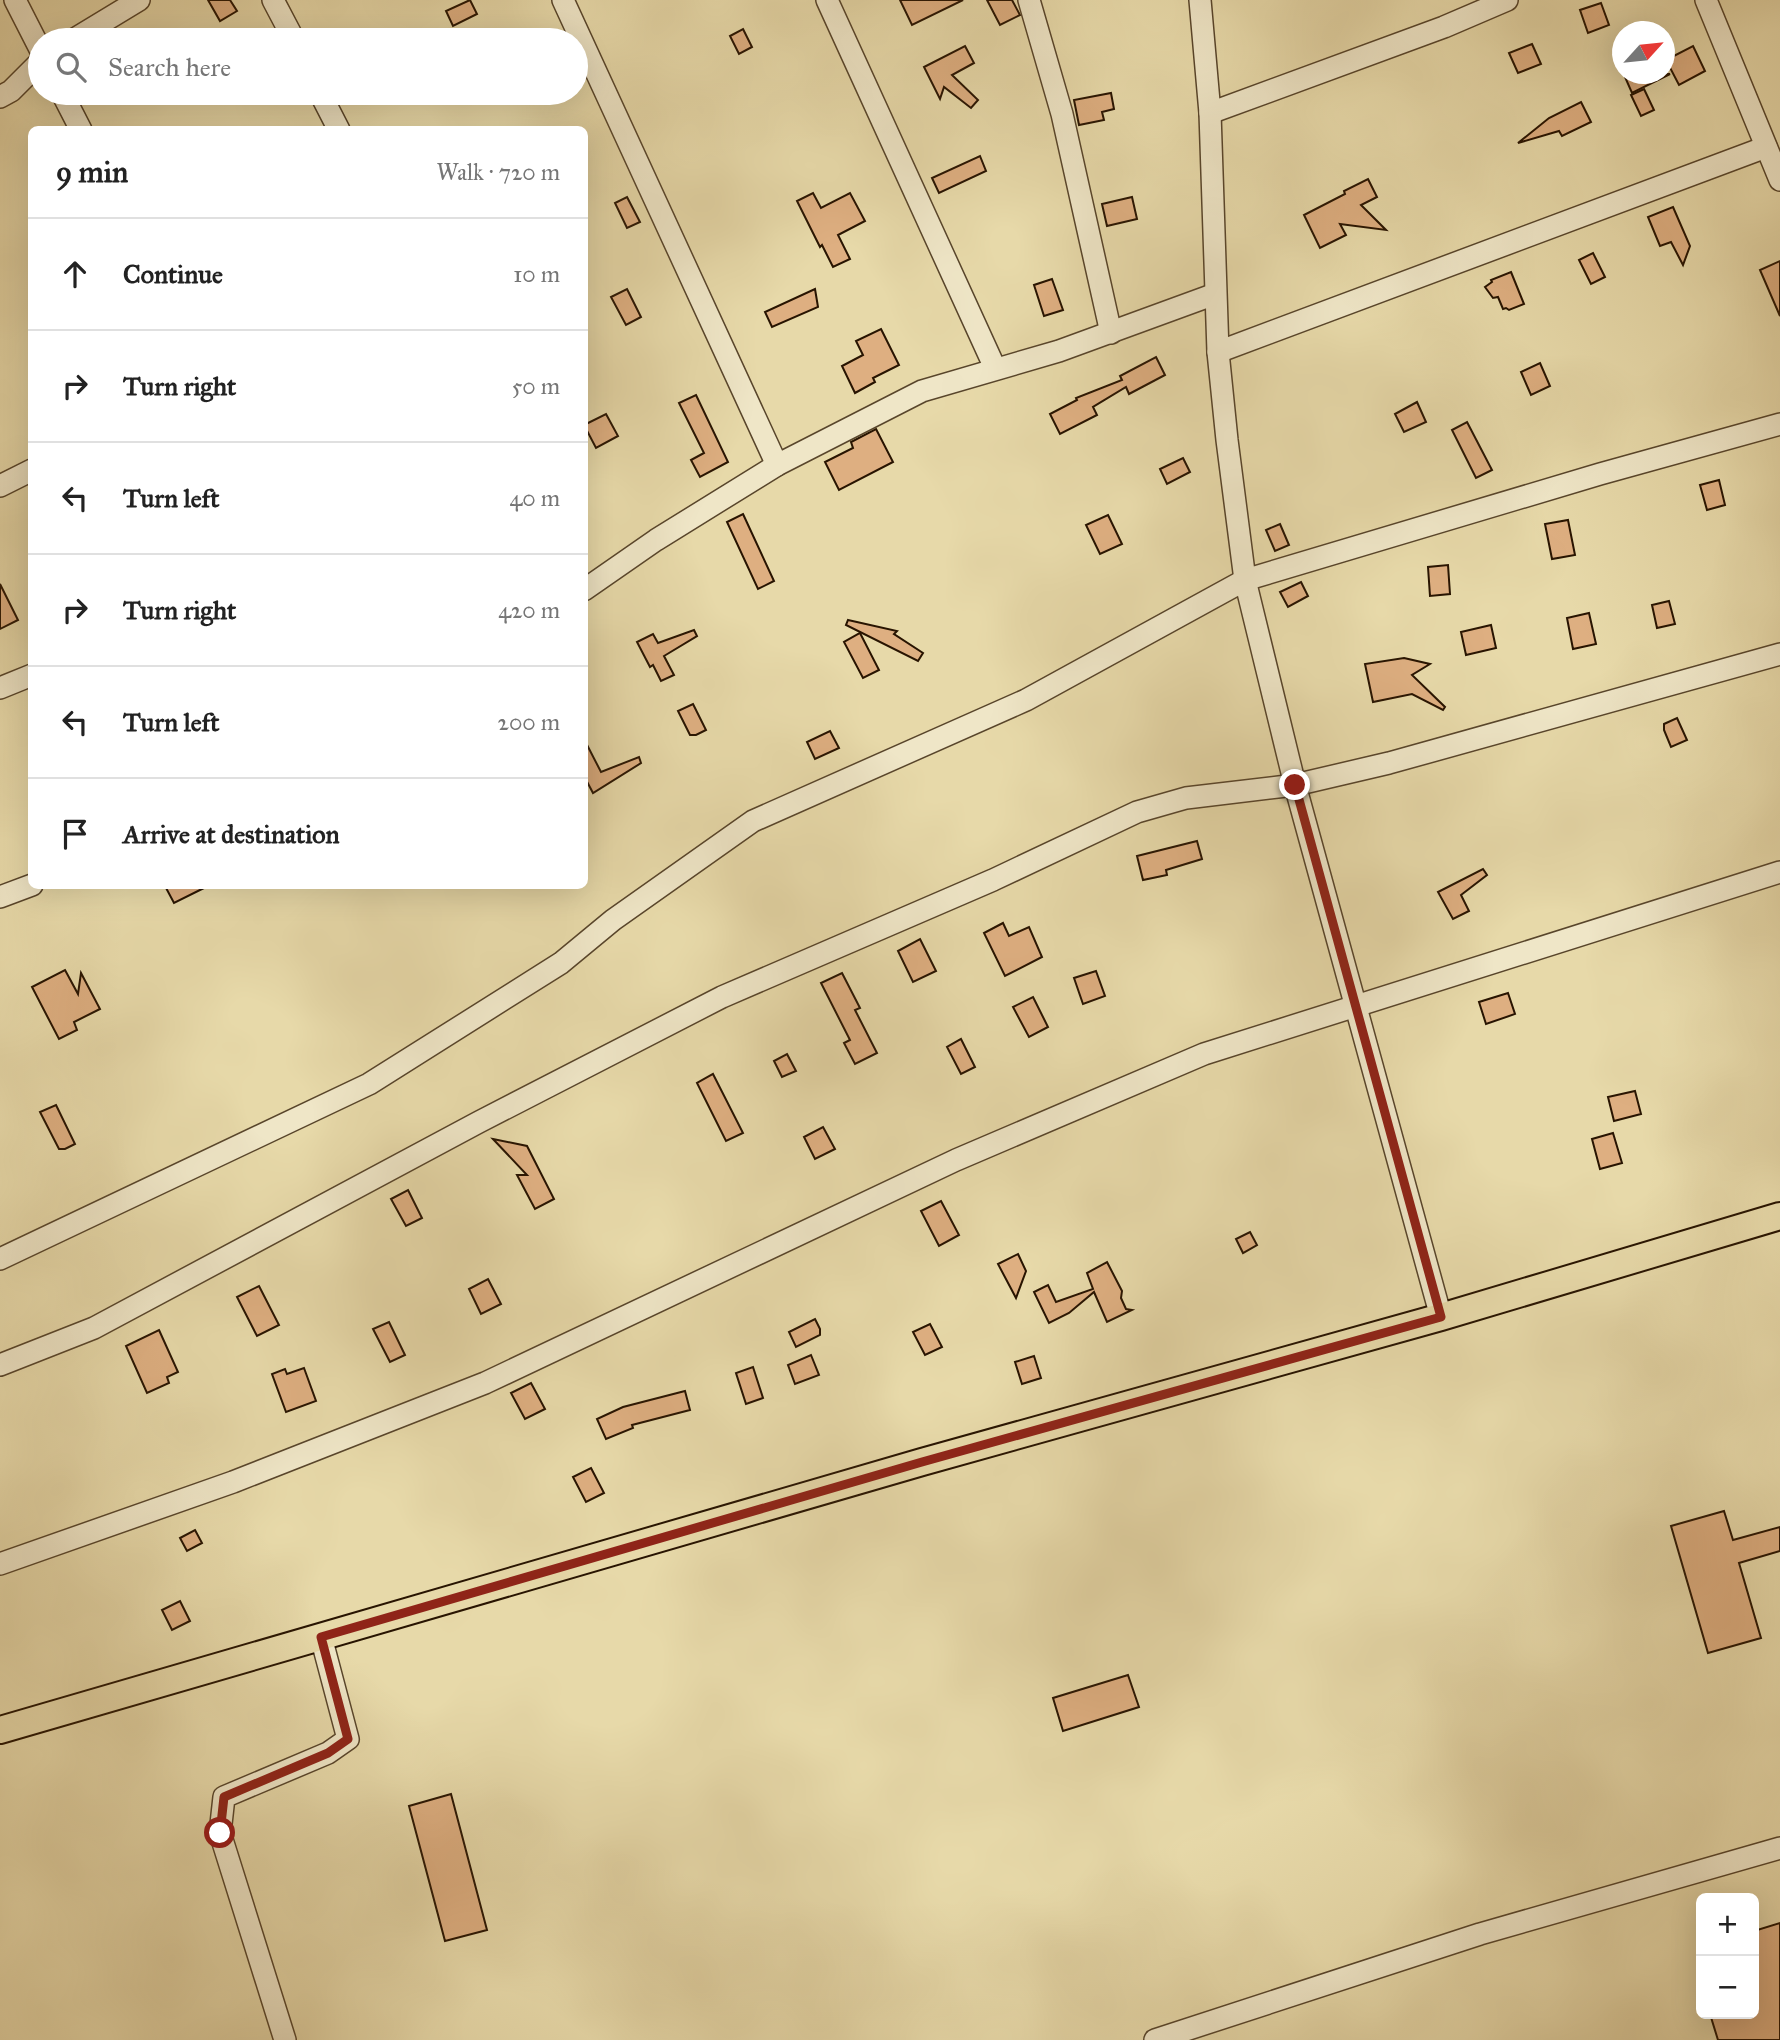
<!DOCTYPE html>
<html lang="en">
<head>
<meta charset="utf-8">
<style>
  body { margin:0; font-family:"IM FELL Great Primer",serif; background:#f6f6f6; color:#222 }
  .controls { position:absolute; right:21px; bottom:21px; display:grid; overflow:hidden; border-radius:10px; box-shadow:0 7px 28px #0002 }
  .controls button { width:63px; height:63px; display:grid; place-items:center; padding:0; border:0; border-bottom:2px solid #e0e0e0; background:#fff; color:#222; font:35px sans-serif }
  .compass { position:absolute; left:1612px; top:21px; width:63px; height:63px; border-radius:50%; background:#fff; box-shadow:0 7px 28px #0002; rotate:63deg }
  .stop { position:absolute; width:21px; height:21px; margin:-16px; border:5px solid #8f2418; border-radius:50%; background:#fff }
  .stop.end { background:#8f2418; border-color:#fff; box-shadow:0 2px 7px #0008 }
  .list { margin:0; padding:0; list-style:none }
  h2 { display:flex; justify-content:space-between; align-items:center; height:91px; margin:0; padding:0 28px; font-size:30px }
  h2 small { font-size:23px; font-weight:400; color:#767676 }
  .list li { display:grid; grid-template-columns:46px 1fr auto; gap:21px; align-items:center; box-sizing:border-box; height:112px; padding:0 28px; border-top:2px solid #e0e0e0 }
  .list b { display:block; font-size:26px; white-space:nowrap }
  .list em { font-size:23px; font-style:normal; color:#767676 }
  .icon { flex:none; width:38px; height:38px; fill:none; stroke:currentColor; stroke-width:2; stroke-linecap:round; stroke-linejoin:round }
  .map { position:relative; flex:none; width:1780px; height:2040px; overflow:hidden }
  .search { position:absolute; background:#fff; box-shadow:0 7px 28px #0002; left:28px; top:28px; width:560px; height:77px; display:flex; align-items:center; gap:18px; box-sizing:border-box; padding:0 24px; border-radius:38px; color:#767676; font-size:26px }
  .panel { position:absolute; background:#fff; box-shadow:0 7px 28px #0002; left:28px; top:126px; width:560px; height:763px; border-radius:10px }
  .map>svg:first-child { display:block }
  .building { fill:#deaf81; stroke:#281401; stroke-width:2 }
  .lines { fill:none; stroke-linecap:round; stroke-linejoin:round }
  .minor-casing { stroke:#58452b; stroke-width:24 }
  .major-casing { stroke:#281401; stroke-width:30 }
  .minor { stroke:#efe6c7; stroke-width:21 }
  .major { stroke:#e7d9a9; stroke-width:26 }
  .route { stroke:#8f2418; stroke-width:9 }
</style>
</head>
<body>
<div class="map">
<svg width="1780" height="2040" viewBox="0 0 1780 2040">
  <rect width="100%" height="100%" fill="#e7d9a9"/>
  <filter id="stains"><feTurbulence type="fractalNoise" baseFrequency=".00286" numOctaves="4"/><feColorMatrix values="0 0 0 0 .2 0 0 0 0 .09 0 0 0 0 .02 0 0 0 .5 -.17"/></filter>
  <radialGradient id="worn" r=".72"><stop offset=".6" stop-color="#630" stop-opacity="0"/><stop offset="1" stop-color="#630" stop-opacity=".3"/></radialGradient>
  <g class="building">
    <polygon points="208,0 230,0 237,11 220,21"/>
    <polygon points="470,0 477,14 453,26 446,11"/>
    <polygon points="900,0 963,0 912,25"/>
    <polygon points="987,0 1012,0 1020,15 1000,25"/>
    <polygon points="1601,3 1609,25 1588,33 1580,10"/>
    <polygon points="743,29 752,47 739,54 730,36"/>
    <polygon points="1532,44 1541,64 1518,73 1509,53"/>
    <polygon points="965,46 974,63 952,75 978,100 971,108 944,87 940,99 924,67"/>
    <polygon points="1693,46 1705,71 1679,85 1666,60"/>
    <polygon points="1632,74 1670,74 1632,93 1625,77"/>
    <polygon points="1644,89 1654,110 1641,116 1631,95"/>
    <polygon points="1111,93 1114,109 1102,112 1104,120 1079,125 1074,100"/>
    <polygon points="1581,102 1591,122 1562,136 1559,131 1518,143 1549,118"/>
    <polygon points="980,156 986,171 939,193 932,178"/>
    <polygon points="1368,179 1377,197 1361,205 1386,230 1340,224 1346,235 1320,248 1304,215 1345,194 1344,191"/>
    <polygon points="813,193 821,208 850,193 865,221 838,235 850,259 833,267 822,245 820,247 797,201"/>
    <polygon points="627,197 640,222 627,228 615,203"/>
    <polygon points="1132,197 1137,219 1107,226 1102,204"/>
    <polygon points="1673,207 1690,246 1683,265 1671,242 1660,246 1648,217"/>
    <polygon points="1593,253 1605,277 1591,284 1579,260"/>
    <polygon points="1780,261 1780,316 1760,270"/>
    <polygon points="1511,272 1524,304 1509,310 1506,308 1503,309 1498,297 1493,298 1485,287 1492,282 1491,280"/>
    <polygon points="1052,279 1063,310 1044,316 1034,285"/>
    <polygon points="627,289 641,317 626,325 611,297"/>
    <polygon points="815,289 818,307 772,327 765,312"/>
    <polygon points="881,329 899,365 873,378 875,382 855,393 842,366 863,355 856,341"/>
    <polygon points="1156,357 1165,375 1129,394 1126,387 1093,407 1097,415 1060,434 1050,414 1077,400 1076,398 1122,380 1120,376"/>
    <polygon points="1540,363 1550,386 1531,395 1521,372"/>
    <polygon points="696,395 728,462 700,477 691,460 704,453 679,403"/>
    <polygon points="1417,402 1426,422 1404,432 1395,414"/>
    <polygon points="606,414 618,436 596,448 584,425"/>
    <polygon points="1467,422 1492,470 1476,478 1452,430"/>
    <polygon points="876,429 893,462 839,490 825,462 853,448 851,442"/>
    <polygon points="1183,458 1190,472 1167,484 1160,469"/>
    <polygon points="1719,480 1725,505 1707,510 1700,485"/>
    <polygon points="743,514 774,581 758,589 727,522"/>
    <polygon points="1108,515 1122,544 1100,554 1086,525"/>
    <polygon points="1568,520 1575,555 1552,559 1545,524"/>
    <polygon points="1280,524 1289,545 1275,551 1266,530"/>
    <polygon points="1448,565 1450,594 1430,596 1428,567"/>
    <polygon points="1301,582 1308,596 1288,607 1280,592"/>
    <polygon points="0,584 18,620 0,629"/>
    <polygon points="1669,601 1675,624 1657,628 1652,605"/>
    <polygon points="1589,613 1596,644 1573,649 1567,618"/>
    <polygon points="848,620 897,631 894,634 923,653 918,661 846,625"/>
    <polygon points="1491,625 1496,648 1466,655 1461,632"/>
    <polygon points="694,630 697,636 664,656 674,675 661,681 653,665 650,667 637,642 653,634 658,643"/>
    <polygon points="860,633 879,670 863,678 844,642"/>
    <polygon points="1404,658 1430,664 1412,675 1445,707 1443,710 1412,694 1373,702 1365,664"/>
    <polygon points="693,704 706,730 696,735 690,735 678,711"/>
    <polygon points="1677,718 1687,740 1671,747 1664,730 1664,724"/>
    <polygon points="830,731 839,748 815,759 807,742"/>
    <polygon points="584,739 601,772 639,757 641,763 593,793 584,776"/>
    <polygon points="1197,841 1202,859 1166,870 1167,875 1143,880 1137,856"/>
    <polygon points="1483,869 1487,875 1461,895 1469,911 1453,919 1438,892"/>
    <polygon points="165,886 208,886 174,903"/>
    <polygon points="1003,923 1009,936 1029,927 1042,957 1005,976 984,933"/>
    <polygon points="920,939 936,971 913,982 898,951"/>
    <polygon points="65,970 78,994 81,973 100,1009 74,1022 77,1030 59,1039 32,987"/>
    <polygon points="1096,971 1105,996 1083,1004 1074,978"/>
    <polygon points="842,973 860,1008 855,1010 877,1053 855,1064 844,1043 850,1040 821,983"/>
    <polygon points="1508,993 1515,1014 1486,1024 1479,1002"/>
    <polygon points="1033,997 1048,1027 1029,1037 1013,1007"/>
    <polygon points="961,1039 975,1067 961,1074 947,1047"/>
    <polygon points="787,1054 796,1071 782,1077 774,1061"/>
    <polygon points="713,1074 743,1133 726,1141 697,1083"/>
    <polygon points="1635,1091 1641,1114 1614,1121 1608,1097"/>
    <polygon points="56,1105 75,1144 65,1149 59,1149 40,1112"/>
    <polygon points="823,1127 835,1149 815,1159 804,1137"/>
    <polygon points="1613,1133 1622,1163 1600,1169 1592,1139"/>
    <polygon points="493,1139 527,1146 554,1199 535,1209 517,1175 527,1175"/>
    <polygon points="408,1190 422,1218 406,1226 391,1199"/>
    <polygon points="941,1201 959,1235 939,1246 921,1211"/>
    <polygon points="1250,1232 1257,1245 1243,1253 1236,1239"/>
    <polygon points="1018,1254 1026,1271 1016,1298 998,1264"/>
    <polygon points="1107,1262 1122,1291 1121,1298 1126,1309 1132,1310 1107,1322 1094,1292 1069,1313 1049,1323 1034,1292 1048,1285 1056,1302 1093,1289 1087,1273"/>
    <polygon points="488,1279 501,1304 481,1314 469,1289"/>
    <polygon points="259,1286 279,1325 257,1336 237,1297"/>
    <polygon points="815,1319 820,1329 820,1335 796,1347 789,1332"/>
    <polygon points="389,1322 405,1355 390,1362 373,1329"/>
    <polygon points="930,1324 942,1347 925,1355 913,1332"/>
    <polygon points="159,1330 178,1372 167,1377 169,1383 147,1393 126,1346"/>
    <polygon points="811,1355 819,1375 795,1384 788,1365"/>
    <polygon points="1034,1356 1041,1378 1022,1384 1015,1362"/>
    <polygon points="753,1367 763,1398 746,1404 736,1373"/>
    <polygon points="304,1368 316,1401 286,1412 272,1374 285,1369 287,1374"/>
    <polygon points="531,1383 545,1409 525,1419 511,1393"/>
    <polygon points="685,1391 690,1410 632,1425 633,1428 606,1439 597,1419 623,1407"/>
    <polygon points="591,1468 604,1493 586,1502 573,1477"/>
    <polygon points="1724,1511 1733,1540 1780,1527 1780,1551 1739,1563 1761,1638 1708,1653 1671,1526"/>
    <polygon points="195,1530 202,1543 187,1551 180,1538"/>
    <polygon points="180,1601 190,1621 172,1630 162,1610"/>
    <polygon points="1128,1675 1139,1707 1063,1731 1053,1698"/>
    <polygon points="451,1794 487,1930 445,1941 409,1806"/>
    <polygon points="1780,1923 1780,2040 1718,2040 1710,2014 1754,2014 1754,1931"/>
  </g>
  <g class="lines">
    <defs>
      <g id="minor">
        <polyline points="15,0 40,49"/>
        <polyline points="273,0 294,40"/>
        <polyline points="563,0 777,465"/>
        <polyline points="827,0 995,368"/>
        <polyline points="1029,0 1062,114 1111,333"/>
        <polyline points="1200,0 1210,113 1218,352 1227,440 1245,580 1295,785 1441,1317"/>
        <polyline points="1706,0 1780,180"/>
        <polyline points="73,40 139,0"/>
        <polyline points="62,93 81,130"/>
        <polyline points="320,93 339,130"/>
        <polyline points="0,97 11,91 40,62"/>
        <polyline points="1210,113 1444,27 1507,0"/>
        <polyline points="1218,352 1766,147"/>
        <polyline points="0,486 32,470"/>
        <polyline points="584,590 656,540 777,465 922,391 1059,351 1215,294"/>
        <polyline points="0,688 32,675"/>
        <polyline points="0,897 32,885"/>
        <polyline points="0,1259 369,1084 561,963 613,920 753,821 1026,700 1245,580 1600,474 1780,424"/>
        <polyline points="0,1365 94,1328 479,1122 722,997 993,880 1137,812 1186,798 1295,785 1389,763 1780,654"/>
        <polyline points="0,1564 233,1482 485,1383 956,1160 1204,1054 1780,872"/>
        <polyline points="285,2040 220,1833 224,1797 328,1753 348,1739 321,1637"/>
        <polyline points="1155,2040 1480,1934 1780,1848"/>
      </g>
      <polyline id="major" points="0,1730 922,1462 1441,1317 1780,1216"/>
    </defs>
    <use href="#minor" class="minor-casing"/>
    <use href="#major" class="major-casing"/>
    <use href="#minor" class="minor"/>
    <use href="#major" class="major"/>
  </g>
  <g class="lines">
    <polyline class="route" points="220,1833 224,1797 328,1753 348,1739 321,1637 922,1462 1441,1317 1295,785"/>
  </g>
  <rect width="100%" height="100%" filter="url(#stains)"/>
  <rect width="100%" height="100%" fill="url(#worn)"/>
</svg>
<div class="controls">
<button>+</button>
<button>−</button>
</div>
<svg class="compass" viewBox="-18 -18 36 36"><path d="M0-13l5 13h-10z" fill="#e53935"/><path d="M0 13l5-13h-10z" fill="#767676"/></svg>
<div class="stop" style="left:220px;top:1833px"></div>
<div class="stop end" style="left:1295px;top:785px"></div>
<div class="search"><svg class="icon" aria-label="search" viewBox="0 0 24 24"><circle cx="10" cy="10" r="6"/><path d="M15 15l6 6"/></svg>Search here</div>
<section class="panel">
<h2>9 min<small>Walk · 720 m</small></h2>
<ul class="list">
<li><svg class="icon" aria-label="ahead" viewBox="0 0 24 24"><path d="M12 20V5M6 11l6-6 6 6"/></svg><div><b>Continue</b></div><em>10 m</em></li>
<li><svg class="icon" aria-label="right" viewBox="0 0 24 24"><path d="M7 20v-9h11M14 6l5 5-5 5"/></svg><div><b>Turn right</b></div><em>50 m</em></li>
<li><svg class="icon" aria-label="left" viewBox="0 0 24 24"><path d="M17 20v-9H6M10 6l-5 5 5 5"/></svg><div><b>Turn left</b></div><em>40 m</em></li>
<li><svg class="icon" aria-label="right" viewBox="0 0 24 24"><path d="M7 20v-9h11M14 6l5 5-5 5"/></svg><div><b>Turn right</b></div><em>420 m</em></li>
<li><svg class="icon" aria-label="left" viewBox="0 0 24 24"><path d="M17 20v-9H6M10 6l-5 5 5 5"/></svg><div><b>Turn left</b></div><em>200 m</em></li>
<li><svg class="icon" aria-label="arrive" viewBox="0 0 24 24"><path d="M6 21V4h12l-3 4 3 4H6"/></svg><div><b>Arrive at destination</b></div></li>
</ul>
</section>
</div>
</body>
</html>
